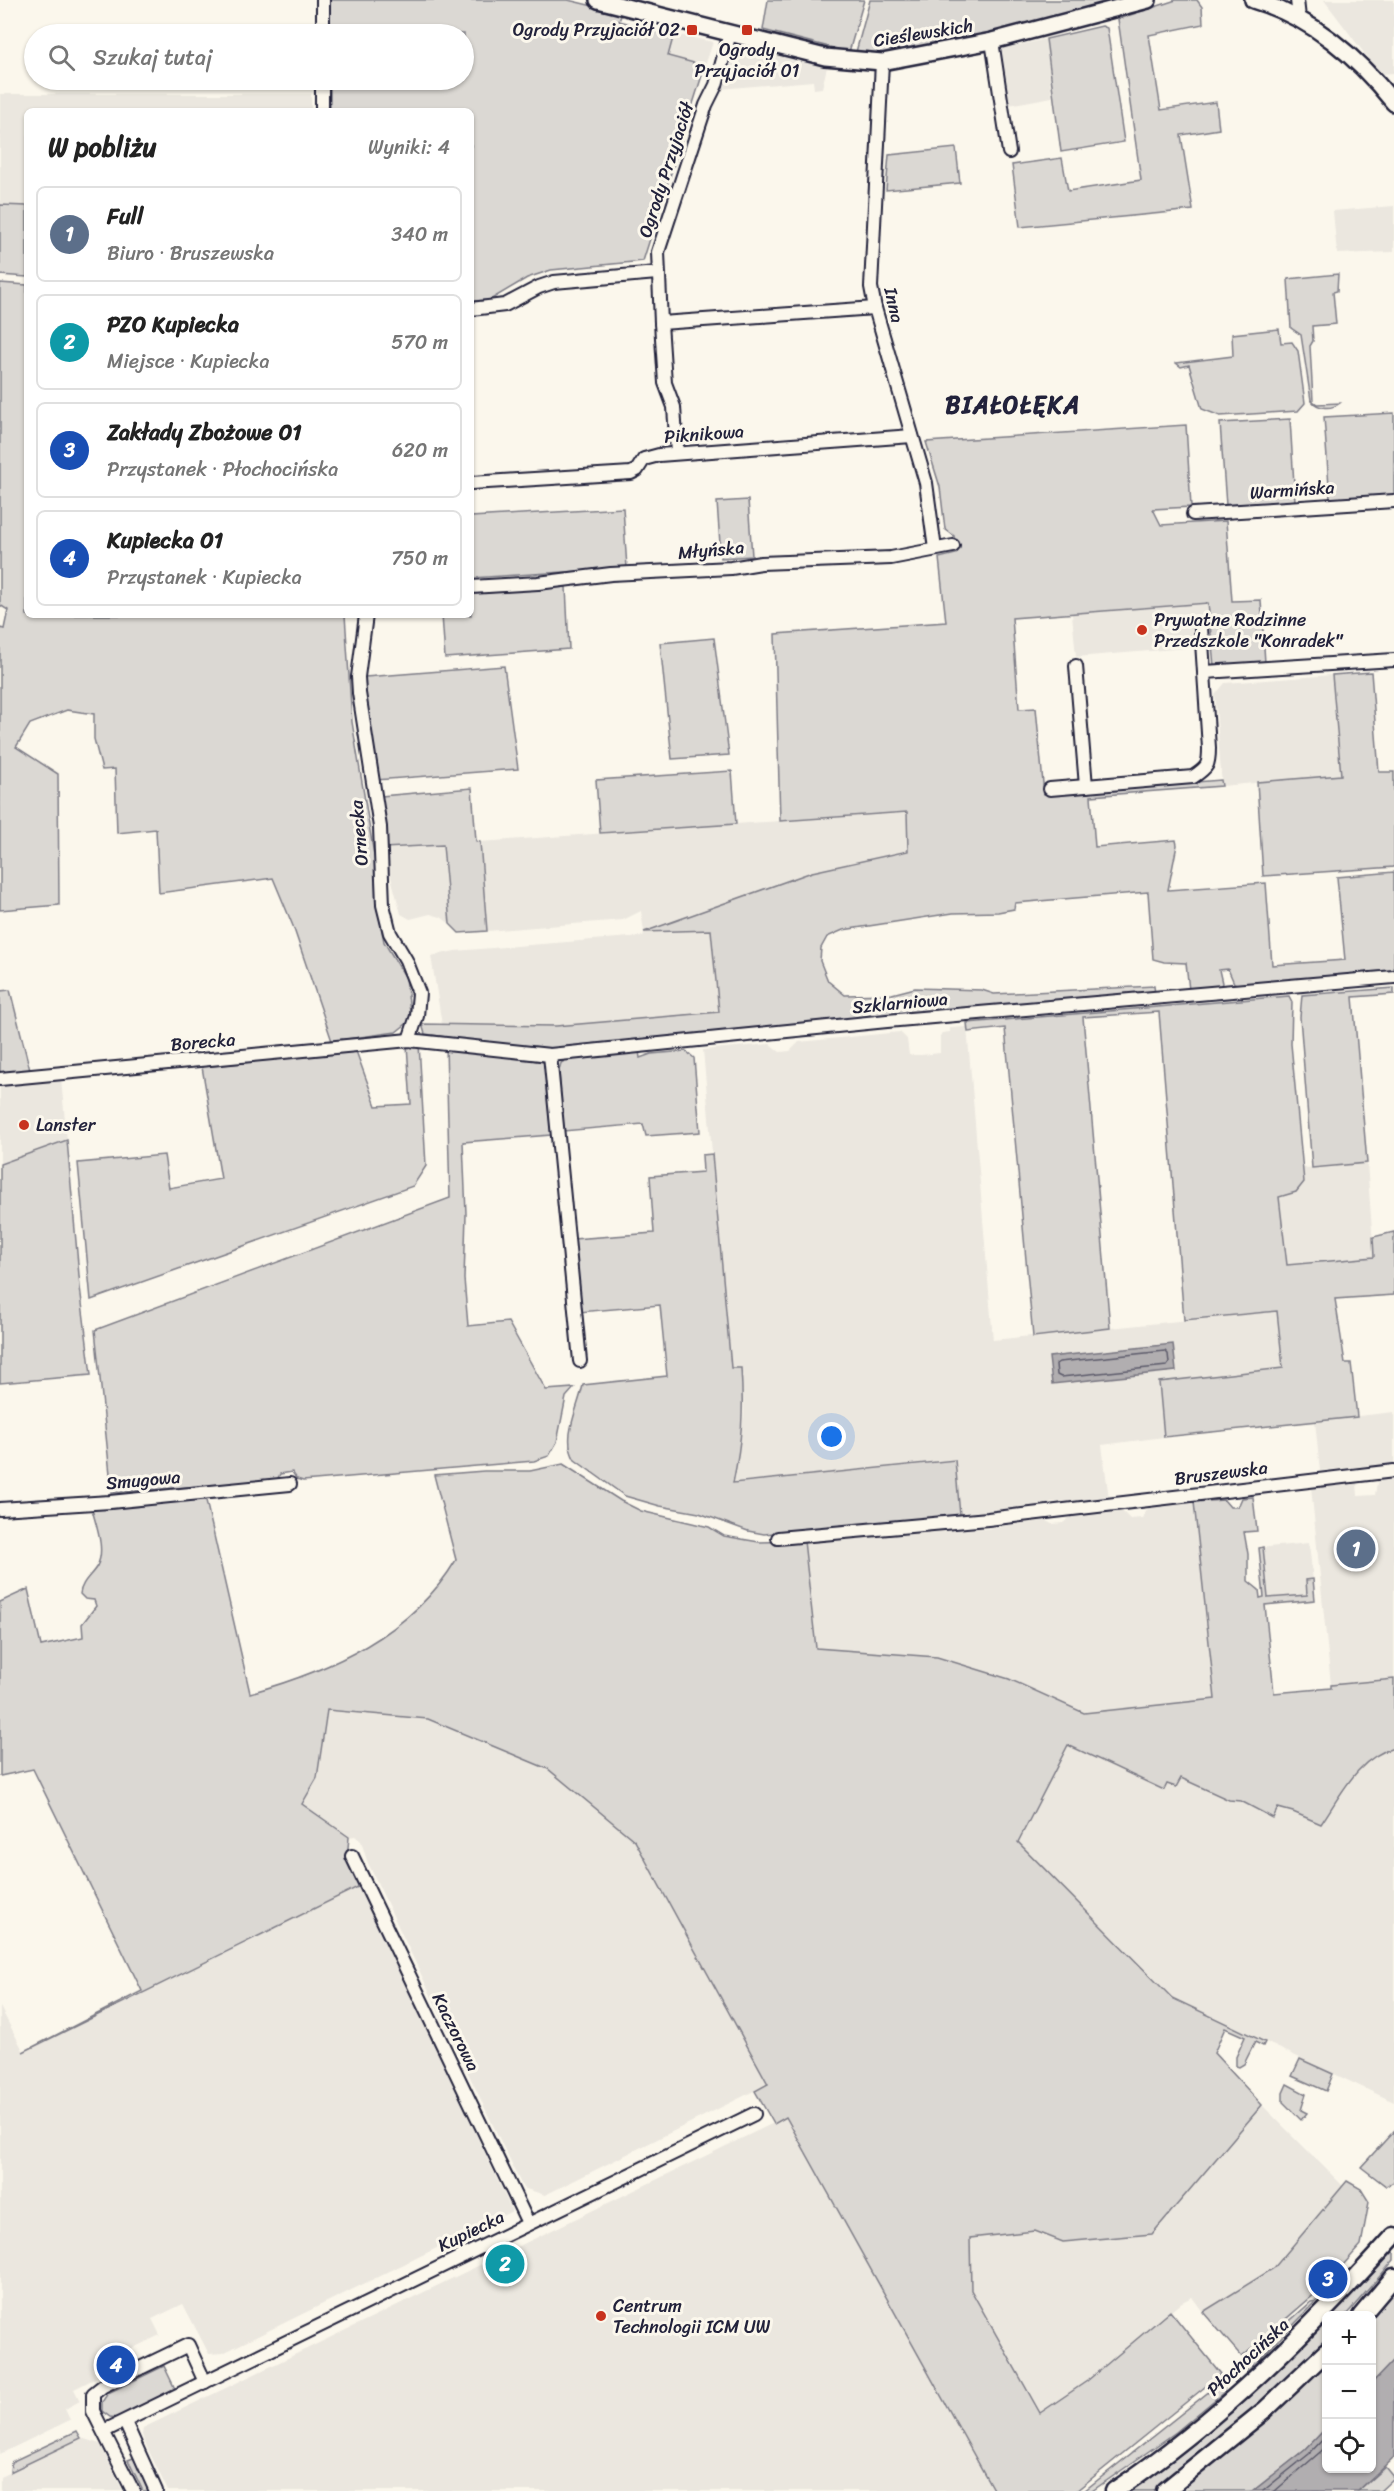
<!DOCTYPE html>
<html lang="pl">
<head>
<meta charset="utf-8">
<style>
  body { margin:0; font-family:Sriracha,sans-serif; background:#f6f6f6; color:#222 }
  .controls { position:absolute; right:18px; bottom:18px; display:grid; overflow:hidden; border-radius:9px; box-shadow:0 2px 4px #0004 }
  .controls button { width:54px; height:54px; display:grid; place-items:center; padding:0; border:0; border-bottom:2px solid #e0e0e0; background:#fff; color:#222; font:30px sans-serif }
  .you { position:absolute; left:832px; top:1437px; width:21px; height:21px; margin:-15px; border:4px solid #fff; border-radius:50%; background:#1a73e8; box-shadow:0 0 0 9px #1a73e833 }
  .badge { display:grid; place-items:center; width:39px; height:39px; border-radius:50%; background:#ea580c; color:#fff; font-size:20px; font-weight:700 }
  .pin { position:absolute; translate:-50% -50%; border:3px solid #fff; box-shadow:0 2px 6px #0006 }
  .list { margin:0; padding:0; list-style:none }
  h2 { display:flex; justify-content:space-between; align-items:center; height:78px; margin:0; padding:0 24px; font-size:26px }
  h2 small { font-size:20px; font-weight:400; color:#767676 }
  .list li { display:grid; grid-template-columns:39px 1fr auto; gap:18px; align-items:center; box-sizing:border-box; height:96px; margin:0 12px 12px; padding:0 12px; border:2px solid #e0e0e0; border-radius:9px }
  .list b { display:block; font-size:22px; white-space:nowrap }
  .list p { margin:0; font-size:20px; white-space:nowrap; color:#767676 }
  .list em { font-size:20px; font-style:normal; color:#767676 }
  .icon { flex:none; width:33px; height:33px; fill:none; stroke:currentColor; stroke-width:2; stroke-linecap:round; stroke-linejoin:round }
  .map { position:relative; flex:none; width:1394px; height:2491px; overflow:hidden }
  .search { position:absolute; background:#fff; box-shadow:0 2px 4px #0004; left:24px; top:24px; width:450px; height:66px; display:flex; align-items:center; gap:15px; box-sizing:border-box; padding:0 21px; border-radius:33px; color:#767676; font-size:22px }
  .panel { position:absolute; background:#fff; box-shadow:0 2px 4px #0004; left:24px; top:108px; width:450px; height:510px; border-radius:9px }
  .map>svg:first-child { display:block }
  .built { fill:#ebe7df }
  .green { fill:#dbd8d3; stroke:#7e7d87; stroke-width:1.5 }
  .water { fill:#b1aeb0; stroke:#787681; stroke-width:1.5 }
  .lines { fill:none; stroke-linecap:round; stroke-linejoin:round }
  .shore { stroke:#5b5a6a; stroke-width:1.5 }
  .minor-casing { stroke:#22223b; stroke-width:16 }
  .tertiary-casing { stroke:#22223b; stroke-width:20 }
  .secondary-casing { stroke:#22223b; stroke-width:21 }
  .minor { stroke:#fbf7ec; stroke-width:12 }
  .tertiary { stroke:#fbf7ec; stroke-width:15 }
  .secondary { stroke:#fbf7ec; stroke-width:16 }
  .poi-dot { fill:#c8321e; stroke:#fbf7ec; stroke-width:2 }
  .labels { text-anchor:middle; stroke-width:6; stroke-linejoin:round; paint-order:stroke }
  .poi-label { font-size:18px; fill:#22223b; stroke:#fbf7ec; text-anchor:start }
  .street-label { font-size:18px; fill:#22223b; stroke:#fbf7ec }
  .district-label { font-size:24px; font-weight:bold; letter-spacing:1.5px; fill:#22223b; stroke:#fbf7ec }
</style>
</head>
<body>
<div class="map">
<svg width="1394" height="2491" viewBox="0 0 1394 2491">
  <rect width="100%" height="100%" fill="#fbf7ec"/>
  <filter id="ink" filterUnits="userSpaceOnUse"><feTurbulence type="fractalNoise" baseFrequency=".0167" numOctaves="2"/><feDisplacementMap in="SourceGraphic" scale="12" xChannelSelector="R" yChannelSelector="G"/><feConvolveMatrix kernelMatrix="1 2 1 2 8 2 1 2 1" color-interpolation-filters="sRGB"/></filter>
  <g filter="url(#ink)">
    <g class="built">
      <polygon points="1324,0 1394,0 1394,73 1380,74"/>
      <polygon points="674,34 713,42 705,66 667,56"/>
      <polygon points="1046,39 1052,97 1009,105 1000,49"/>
      <polygon points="732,46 827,67 822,88 814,89 813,81 720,89"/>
      <polygon points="0,94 311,94 311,111 27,111 27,206 0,205"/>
      <polygon points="1394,206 1394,252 1337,254 1333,211"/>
      <polygon points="1208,603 1211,646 1076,657 1072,614"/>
      <polygon points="1332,675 1341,775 1222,786 1215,695 1225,683"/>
      <polygon points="907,812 909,852 812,872 644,932 641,911 623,920 487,931 480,842"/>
      <polygon points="443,845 450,924 441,917 430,914 410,919 401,914 383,848"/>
      <polygon points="711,930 719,1012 556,1026 442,1025 431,956 455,951 643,936 644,933"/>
      <polygon points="967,1027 993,1340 1277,1311 1283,1369 1159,1382 1164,1437 1102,1445 1109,1499 1066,1503 1051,1502 1047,1506 960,1515 954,1460 733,1483 741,1439 744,1412 741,1368 731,1369 703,1050 770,1044 780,1052 790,1051 799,1042 900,1032 907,1039 909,1055 921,1055 940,1053 940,1036 942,1033 950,1032 950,1028"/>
      <polygon points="61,1080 67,1140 0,1164 0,1086"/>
      <polygon points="1367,1163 1374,1257 1287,1266 1279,1197 1296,1192 1304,1182 1303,1168"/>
      <polygon points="1394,1412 1394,1463 1320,1471 1315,1421"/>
      <polygon points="1394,1476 1394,1679 1331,1685 1311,1487 1313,1484 1355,1480 1357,1482 1358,1496 1375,1495 1377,1483 1384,1477"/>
      <polygon points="1194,1502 1215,1700 1084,1714 1009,1679 937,1657 816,1648 804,1541 979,1525 982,1529 1000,1527 1000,1523 1044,1520 1052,1524 1063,1523 1073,1515 1121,1510 1130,1519 1142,1518 1149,1507"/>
      <polygon points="1309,1543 1315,1600 1265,1605 1259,1548"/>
      <polygon points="327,1710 428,1719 548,1769 635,1841 768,2084 545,2195 523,2188 367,1861 361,1841 355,1836 349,1837 302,1804 317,1778"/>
      <polygon points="1068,1745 1164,1789 1167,1784 1181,1778 1229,1800 1241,1801 1273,1818 1278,1808 1293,1812 1321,1824 1358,1770 1378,1752 1394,1748 1394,2102 1172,1998 1018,1842"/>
      <polygon points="360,1886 512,2211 223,2353 209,2354 183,2304 152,2319 160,2335 92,2368 96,2378 74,2389 80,2401 65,2409 70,2420 0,2454 0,2007 24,2052"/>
      <polygon points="1262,2105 1343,2186 1274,2268 1203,2312 1192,2297 1182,2302 1087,2381 1040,2413 971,2290 970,2238 1035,2231 1063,2242 1249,2119"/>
      <polygon points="786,2117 994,2491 168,2491 144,2441 142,2435 143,2428"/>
      <polygon points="81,2438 100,2444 123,2491 0,2491 0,2477"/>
    </g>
    <g class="green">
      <polygon points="329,0 568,0 622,13 619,21 674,34 668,56 705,66 643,261 551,270 527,278 490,300 471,301 471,111 330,111 330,80 464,80 464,34 330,34"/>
      <polygon points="768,0 864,0 849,52 763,30"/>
      <polygon points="870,0 1127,0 923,49 860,55 856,52"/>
      <polygon points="1176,0 1197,0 1202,7 1203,24 1149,35 1161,110 1216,102 1219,129 1181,135 1193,210 1020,227 1012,165 1062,158 1068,191 1141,180 1118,19"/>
      <polygon points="1102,26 1107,28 1124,142 1061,152 1046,39"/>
      <polygon points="956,148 960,183 886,190 889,155"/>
      <polygon points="0,205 27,206 27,277 0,275"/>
      <path d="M1338,274L1337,291L1333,292L1336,324L1312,326L1313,341L1310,346L1313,401L1317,404L1340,403C1331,410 1318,409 1311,400L1301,335L1291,328L1288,279Z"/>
      <polygon points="0,283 27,285 27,615 345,615 352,722 375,861 377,904 384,942 406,978 411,1020 396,1032 332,1041 293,926 273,878 159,893 156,829 117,833 115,769 102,770 94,739 94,714 67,710 30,724 16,747 58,774 59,905 0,910 0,628 4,629 8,610 0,605"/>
      <polygon points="1279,329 1281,343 1292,342 1298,351 1305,403 1298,411 1220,416 1202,409 1189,365 1181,367 1176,363 1233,356 1232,334"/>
      <polygon points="1394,413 1394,495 1330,499 1324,417"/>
      <polygon points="1290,419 1295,501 1226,505 1220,423"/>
      <polygon points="1186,425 1191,507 1153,509 1161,525 1226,521 1232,601 1261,600 1265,663 1214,666 1208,603 1012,618 1019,709 1036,708 1044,794 1221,780 1222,786 1091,796 1095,847 1176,840 1177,845 1168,890 1266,883 1272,965 1345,960 1337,877 1394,872 1394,971 1240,985 1234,983 1228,969 1219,970 1222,983 1220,988 1189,990 1186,963 1164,962 1153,959 1148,892 1015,903 1014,909 998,912 953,913 843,930 827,937 821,948 820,961 828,981 845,995 892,994 915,988 982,990 994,994 1154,986 1155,994 558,1049 524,1048 425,1034 422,1024 556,1026 719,1012 711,930 644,932 812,872 908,851 907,812 780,821 775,634 946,622 939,558 956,554 954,536 945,529 940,487 926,442"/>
      <polygon points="748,500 752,556 721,558 717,502"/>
      <polygon points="623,508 627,568 471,578 471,517"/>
      <polygon points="566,587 569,649 445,658 442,615 471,615 471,594"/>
      <polygon points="714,638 729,755 672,759 660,643"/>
      <polygon points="504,666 518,769 376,780 362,680 365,677"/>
      <polygon points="1371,672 1379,772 1394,772 1394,867 1263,876 1257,782 1341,775 1332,675"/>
      <polygon points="732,771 736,824 600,833 596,780"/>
      <polygon points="472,788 476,841 480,842 487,931 459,933 450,924 443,845 383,848 381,796"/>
      <polygon points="1394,988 1394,994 1353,997 1367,1163 1312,1168 1300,1017 1302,995"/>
      <polygon points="10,990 30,1070 0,1073 0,991"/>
      <polygon points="1289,996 1292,1002 1291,1044 1304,1182 1296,1192 1279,1197 1287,1265 1374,1257 1373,1237 1394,1232 1394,1295 1335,1299 1345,1363 1351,1363 1357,1417 1164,1437 1159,1382 1283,1368 1277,1311 1184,1320 1159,1012 1083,1017 1110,1328 1033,1337 1005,1028 968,1032 967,1023"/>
      <polygon points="419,1044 426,1166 413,1186 91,1300 78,1163 164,1155 169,1188 221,1179 202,1067 356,1051 376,1106 411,1104 407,1045"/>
      <polygon points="446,1046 544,1062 551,1135 463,1142 466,1214 464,1279 468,1326 508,1322 546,1390 574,1388 566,1397 557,1442 549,1456 534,1461 303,1481 297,1479 292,1472 280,1474 277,1480 112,1493 95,1330 450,1198"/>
      <polygon points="639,1051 640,1058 651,1054 686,1051 694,1058 700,1132 646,1136 643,1124 563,1131 559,1070 561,1063 572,1056"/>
      <polygon points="67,1140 80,1287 91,1375 0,1383 0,1164"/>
      <path d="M712,1154L731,1368H741C744,1412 742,1439 733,1483L955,1460L960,1515L764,1534L748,1531L699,1513L660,1506L625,1496L575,1460C561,1438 578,1409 583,1385L667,1376L660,1305L579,1312L573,1239L654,1233L650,1176L703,1172L702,1155Z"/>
      <path d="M563,1464L621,1501L641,1511L709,1527L724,1536L759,1542L804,1541L816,1648L937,1657L1009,1679L1084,1713L1215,1699L1194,1502L1224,1500L1230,1507H1238L1242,1498L1253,1497L1257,1531L1244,1532L1248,1554V1581L1259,1590L1260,1598L1264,1597L1259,1548L1263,1547L1268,1598L1307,1595L1306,1580L1313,1579L1315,1600L1265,1605L1274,1693L1331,1688V1685L1394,1679V1748C1358,1757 1341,1795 1321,1824L1293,1812L1278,1808L1273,1818L1241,1801L1229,1800L1181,1778L1176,1787L1167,1784L1164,1790L1068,1745L1018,1842L1172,1998L1265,2042L1263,2046L1255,2042L1244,2064L1239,2067L1236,2066V2057L1245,2037L1225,2028L1214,2053L1262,2105L1152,2234L1063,2242L1035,2231L970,2238L971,2290L1040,2413L1087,2381L1170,2311L1221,2374L1076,2491H994L786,2117L774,2124L755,2091L768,2084L635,1841L548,1769L428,1719L327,1710L317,1778L302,1804L349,1837L347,1859L360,1886L23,2052L142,1991L33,1769L0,1776V1602L28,1589L41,1646L83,1637L82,1624L96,1606L94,1600L85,1599L80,1594C81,1582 91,1576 97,1566C106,1550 96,1526 92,1509L205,1496L250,1693C330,1671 412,1634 456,1560L434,1475L484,1471H530Z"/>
      <polygon points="1300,2059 1333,2074 1326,2091 1292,2076"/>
      <polygon points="1287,2084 1306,2094 1301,2110 1307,2113 1301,2120 1283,2102 1283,2093"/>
      <polygon points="1394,2131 1394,2182 1386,2186 1361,2167"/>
      <polygon points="1347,2181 1361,2189 1369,2202 1361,2245 1333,2276 1330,2274 1323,2282 1325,2285 1242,2357 1203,2312 1274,2268"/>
      <polygon points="1394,2244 1394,2260 1346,2315 1329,2316"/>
      <polygon points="1394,2288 1394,2360 1372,2383 1372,2316"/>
      <polygon points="1317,2301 1249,2370 1244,2371 1237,2368 1311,2302"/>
      <polygon points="1326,2318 1326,2338 1288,2379 1237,2426 1169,2479 1153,2491 1125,2491"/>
      <polygon points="1326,2362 1326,2428 1305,2450 1253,2491 1174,2491"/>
      <polygon points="164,2366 176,2391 119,2418 110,2417 102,2411 102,2402 108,2393"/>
      <polygon points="1225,2379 1224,2392 1176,2432 1092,2491 1084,2491"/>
      <polygon points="77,2431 81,2438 10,2472 11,2462"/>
      <polygon points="136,2457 150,2491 143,2491 128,2460"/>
      <polygon points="1385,2467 1394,2478 1380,2491 1358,2491"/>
    </g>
    <g class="water">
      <polygon points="1173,1344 1176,1371 1052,1384 1049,1357"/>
      <polygon points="1394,2360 1394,2457 1358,2491 1253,2491 1305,2450 1326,2428 1326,2468 1372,2468 1372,2383"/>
    </g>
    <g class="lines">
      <g class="shore">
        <polygon points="1165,1351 1168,1354 1169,1363 1167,1366 1061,1377 1057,1375 1056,1364 1059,1362"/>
        <polyline points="1263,2491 1309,2454 1326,2436"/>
        <polyline points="1275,2491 1326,2447"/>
      </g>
      <defs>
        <g id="minor">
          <polyline points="1297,0 1299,18"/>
          <polyline points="730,33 716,85 706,105 658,252 661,323 875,308"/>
          <polyline points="323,34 323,0"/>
          <polyline points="992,41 1009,152"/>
          <polyline points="882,62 871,287 875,308 926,483 935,549"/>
          <polyline points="322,111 322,80"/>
          <polyline points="471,309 505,305 539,287 554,282 657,273"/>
          <polyline points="661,323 665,383 674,407 677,453"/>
          <polyline points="471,483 631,473 637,470 644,459 659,455 912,436"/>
          <polyline points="1193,514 1394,501"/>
          <polyline points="471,587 538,583 611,574 731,568 761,563 891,558 953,546"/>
          <polyline points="366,615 358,677 359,693 380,827 383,905 390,933 406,960 419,993 417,1016 409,1040"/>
          <polyline points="1076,666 1086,786"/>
          <polyline points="1205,672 1394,660"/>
          <path d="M1050,789L1193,777C1208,767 1209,765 1209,748L1201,627"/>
          <polyline points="550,1055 580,1361"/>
          <polyline points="0,1079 409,1040 550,1055 887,1021 1394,977"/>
          <polyline points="0,1509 110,1502 290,1484"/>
          <polyline points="778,1538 988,1519 1394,1471"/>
          <polyline points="352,1856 528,2223"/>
          <polyline points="125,2422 156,2491"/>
          <polyline points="104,2431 754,2114"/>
          <polyline points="133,2491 93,2411 93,2394 103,2386 188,2345 205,2382"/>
        </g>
        <g id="tertiary">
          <polyline points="598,0 825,57 882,62 992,41 1148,0"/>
          <path d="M1253,0C1313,18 1356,56 1394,103"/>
        </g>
        <g id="secondary">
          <polyline points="1361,2316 1394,2277"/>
          <path d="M1114,2491C1220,2420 1309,2330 1394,2236"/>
          <polyline points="1165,2491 1265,2410 1326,2352"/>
        </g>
      </defs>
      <use href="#minor" class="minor-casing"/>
      <use href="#tertiary" class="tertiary-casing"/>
      <use href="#secondary" class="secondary-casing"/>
      <use href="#minor" class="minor"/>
      <use href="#tertiary" class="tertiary"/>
      <use href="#secondary" class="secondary"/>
    </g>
  </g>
  <g class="poi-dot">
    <rect x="686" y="24" width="12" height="12" rx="3"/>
    <rect x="741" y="24" width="12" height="12" rx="3"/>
    <circle cx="1142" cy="630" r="6"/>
    <circle cx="24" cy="1125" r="6"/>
    <circle cx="601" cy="2316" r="6"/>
  </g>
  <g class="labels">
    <g class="poi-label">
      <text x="680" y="36" text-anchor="end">Ogrody Przyjaciół 02</text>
      <text x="747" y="56" text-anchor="middle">Ogrody<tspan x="747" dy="21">Przyjaciół 01</tspan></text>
      <text x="1154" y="626">Prywatne Rodzinne<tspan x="1154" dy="21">Przedszkole "Konradek"</tspan></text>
      <text x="36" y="1131">Lanster</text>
      <text x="613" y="2312">Centrum<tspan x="613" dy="21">Technologii ICM UW</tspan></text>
    </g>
    <g class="street-label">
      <text transform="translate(923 33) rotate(-9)" y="6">Cieślewskich</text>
      <text transform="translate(666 170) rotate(-72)" y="6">Ogrody Przyjaciół</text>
      <text transform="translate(894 305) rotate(77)" y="6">Inna</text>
      <text transform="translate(704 434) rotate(-4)" y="6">Piknikowa</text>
      <text transform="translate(1292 490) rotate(-4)" y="6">Warmińska</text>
      <text transform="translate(711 550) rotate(-5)" y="6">Młyńska</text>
      <text transform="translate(359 833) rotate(-95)" y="6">Ornecka</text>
      <text transform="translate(900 1003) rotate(-5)" y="6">Szklarniowa</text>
      <text transform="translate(203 1042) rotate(-5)" y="6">Borecka</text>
      <text transform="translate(1221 1473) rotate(-7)" y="6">Bruszewska</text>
      <text transform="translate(143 1480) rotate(-5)" y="6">Smugowa</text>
      <text transform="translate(456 2032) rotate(64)" y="6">Kaczorowa</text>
      <text transform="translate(471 2231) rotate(-26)" y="6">Kupiecka</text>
      <text transform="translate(1248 2357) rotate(-43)" y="6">Płochocińska</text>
    </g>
    <g class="district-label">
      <text x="1013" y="413">BIAŁOŁĘKA</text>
    </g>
  </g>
</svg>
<div class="controls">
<button>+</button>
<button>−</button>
<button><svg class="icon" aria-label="locate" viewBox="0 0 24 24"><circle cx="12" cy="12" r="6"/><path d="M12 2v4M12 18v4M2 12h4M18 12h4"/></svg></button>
</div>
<div class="you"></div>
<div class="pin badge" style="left:1356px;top:1549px;background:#5c6f8a">1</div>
<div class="pin badge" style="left:505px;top:2264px;background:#0f9aa8">2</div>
<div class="pin badge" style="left:1328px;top:2279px;background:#1a4fb4">3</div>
<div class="pin badge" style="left:116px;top:2365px;background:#1a4fb4">4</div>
<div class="search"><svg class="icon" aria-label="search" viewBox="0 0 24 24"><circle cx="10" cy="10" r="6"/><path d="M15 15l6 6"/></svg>Szukaj tutaj</div>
<section class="panel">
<h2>W pobliżu<small>Wyniki: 4</small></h2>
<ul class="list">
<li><span class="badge" style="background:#5c6f8a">1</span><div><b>Full</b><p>Biuro · Bruszewska</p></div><em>340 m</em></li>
<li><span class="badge" style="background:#0f9aa8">2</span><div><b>PZO Kupiecka</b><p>Miejsce · Kupiecka</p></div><em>570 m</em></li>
<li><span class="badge" style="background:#1a4fb4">3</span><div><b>Zakłady Zbożowe 01</b><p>Przystanek · Płochocińska</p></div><em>620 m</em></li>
<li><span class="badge" style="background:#1a4fb4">4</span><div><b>Kupiecka 01</b><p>Przystanek · Kupiecka</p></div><em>750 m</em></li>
</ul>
</section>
</div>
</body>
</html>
